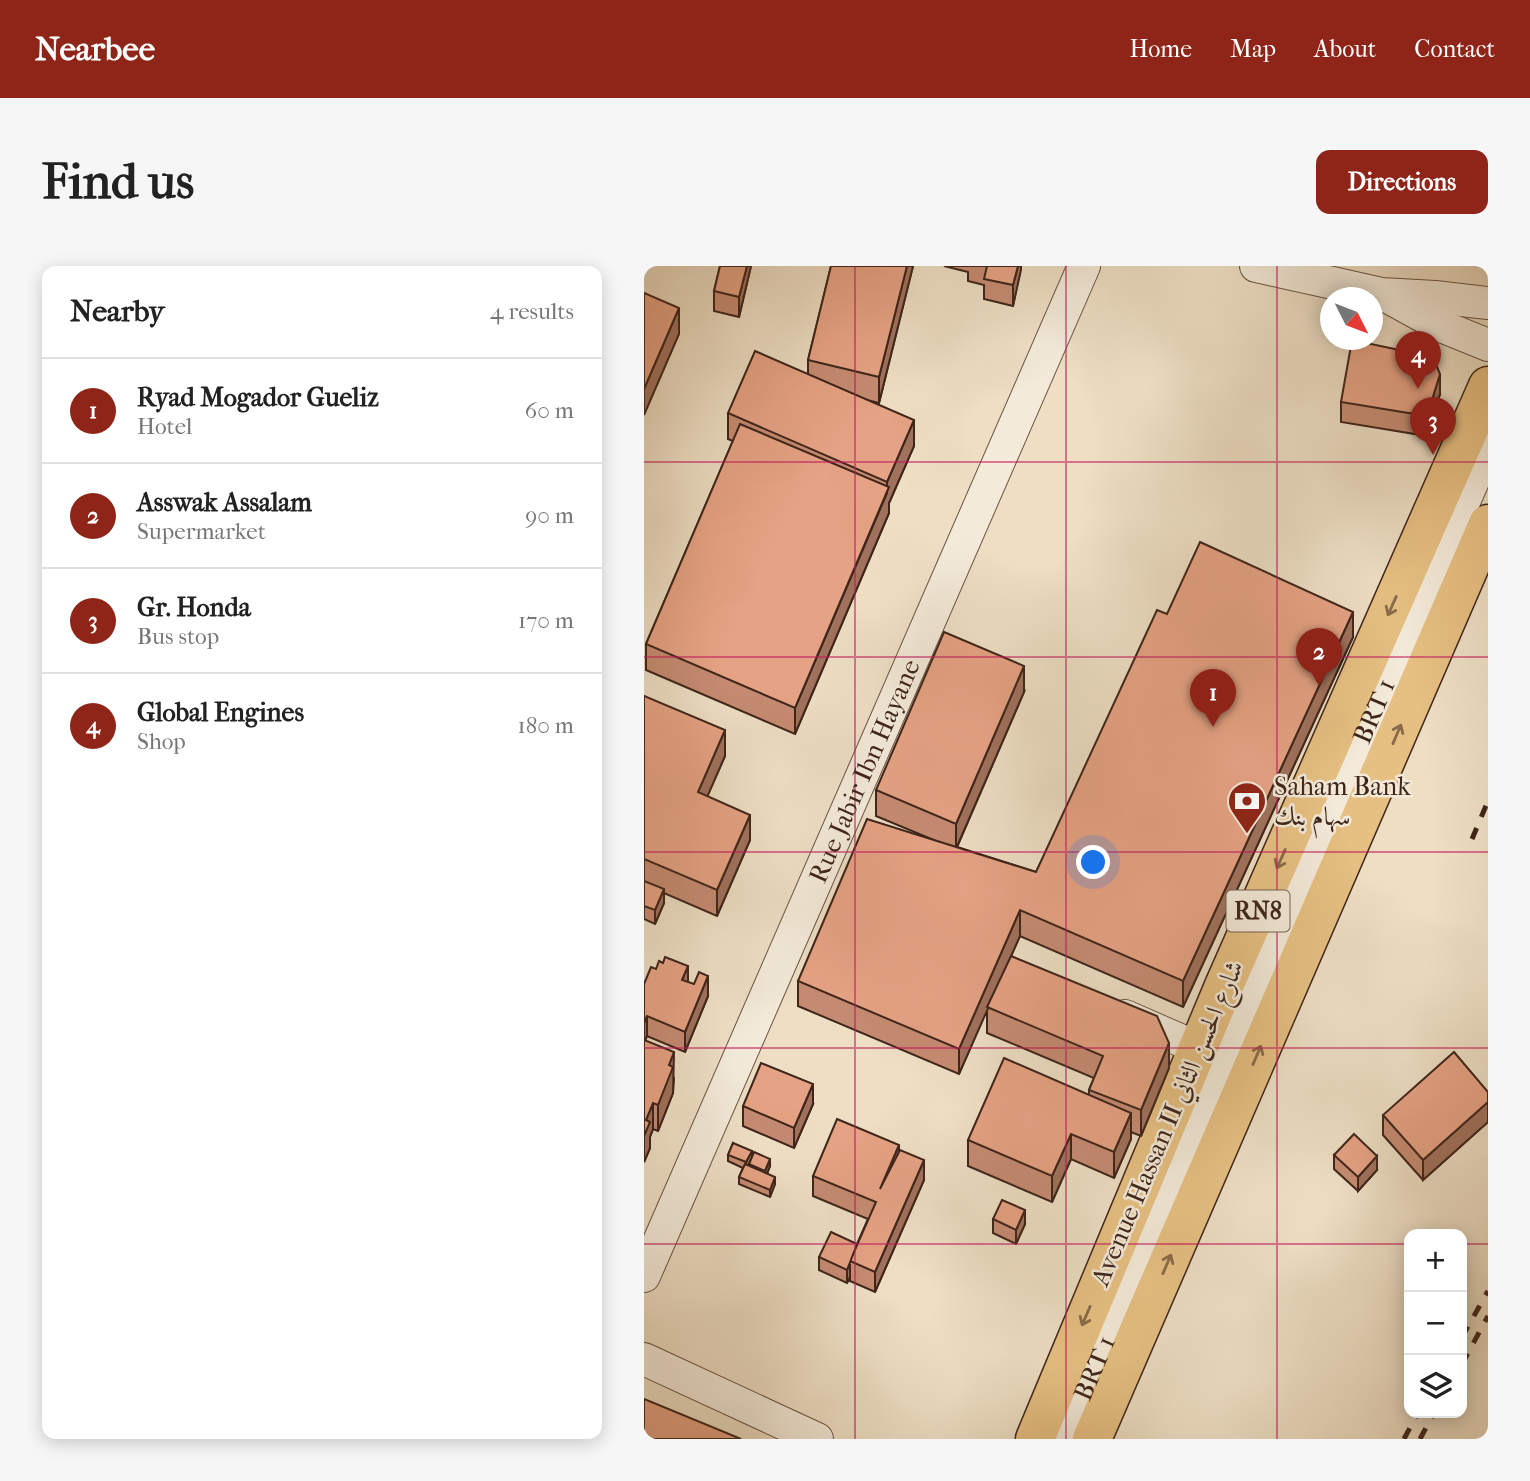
<!DOCTYPE html>
<html lang="en">
<head>
<meta charset="utf-8">
<style>
  body { margin:0; font-family:"IM FELL French Canon",Amiri,serif; background:#f6f6f6; color:#222 }
  .controls { position:absolute; right:21px; bottom:21px; display:grid; overflow:hidden; border-radius:14px; box-shadow:0 4px 18px #0003 }
  .controls button { width:63px; height:63px; display:grid; place-items:center; padding:0; border:0; border-bottom:2px solid #e0e0e0; background:#fff; color:#222; font:35px sans-serif }
  .compass { position:absolute; left:676px; top:21px; width:63px; height:63px; border-radius:50%; background:#fff; box-shadow:0 4px 18px #0003; rotate:132deg }
  .you { position:absolute; left:450px; top:597px; width:24px; height:24px; margin:-18px; border:5px solid #fff; border-radius:50%; background:#1a73e8; box-shadow:0 0 0 10px #1a73e833 }
  .badge { display:grid; place-items:center; width:46px; height:46px; border-radius:50%; background:#8f2418; color:#fff; font-size:23px; font-weight:700 }
  .pin { position:absolute; translate:-50% -58px; filter:drop-shadow(0 2px 4px #0008) }
  .pin::after { content:''; position:absolute; top:37px; width:24px; height:21px; background:inherit; clip-path:polygon(0 0,100% 0,50% 100%) }
  .list { margin:0; padding:0; list-style:none }
  h2 { display:flex; justify-content:space-between; align-items:center; height:91px; margin:0; padding:0 28px; font-size:30px }
  h2 small { font-size:23px; font-weight:400; color:#767676 }
  .list li { display:grid; grid-template-columns:46px 1fr auto; gap:21px; align-items:center; box-sizing:border-box; height:105px; padding:0 28px; border-top:2px solid #e0e0e0 }
  .list b { display:block; font-size:26px; white-space:nowrap }
  .list p { margin:0; font-size:23px; white-space:nowrap; color:#767676 }
  .list em { font-size:23px; font-style:normal; color:#767676 }
  .icon { flex:none; width:38px; height:38px; fill:none; stroke:currentColor; stroke-width:2; stroke-linecap:round; stroke-linejoin:round }
  .map { position:relative; flex:none; width:844px; height:1173px; overflow:hidden; border-radius:14px }
  header { display:flex; align-items:center; gap:42px; box-sizing:border-box; height:98px; padding:0 35px; background:#8f2418; color:#fff }
  header strong { font-size:33px }
  nav { display:flex; gap:38px; margin-inline-start:auto; font-size:24px }
  .intro { display:flex; align-items:center; justify-content:space-between; box-sizing:border-box; height:168px; padding:0 42px }
  h1 { margin:0; font-size:49px }
  .button { padding:18px 32px; border-radius:14px; background:#8f2418; color:#fff; font-size:24px; font-weight:700 }
  main { display:flex; gap:42px; padding:0 42px }
  aside { flex:1; background:#fff; border-radius:14px; box-shadow:0 4px 18px #0003 }
  .map>svg:first-child { display:block }
  .lines { fill:none; stroke-linecap:round; stroke-linejoin:round }
  .minor-casing { stroke:#6a5344; stroke-width:34 }
  .major-casing { stroke:#3f251a; stroke-width:41 }
  .minor { stroke:#f3ead9; stroke-width:32 }
  .major { stroke:#e6bf82; stroke-width:38 }
  .rail { stroke:#3f251a; stroke-width:5; stroke-dasharray:12 12; stroke-linecap:butt }
  .wall { fill:#c58b72; stroke:#3f251a; stroke-width:2 }
  .shaded-wall { fill:#a0715c; stroke:#3f251a; stroke-width:2 }
  .building { fill:#e5a284; stroke:#3f251a; stroke-width:2 }
  .oneway { stroke:#8a6a49 }
  .grid { fill:none; stroke:#c2185b; stroke-width:2; stroke-opacity:0.55 }
  .labels { text-anchor:middle; stroke-width:5; stroke-linejoin:round; paint-order:stroke }
  .shield { fill:#f3ead9; stroke:#756053; stroke-width:2 }
  .shield-label { font-size:24px; font-weight:bold; fill:#3f251a }
  .street-label { font-size:26px; fill:#3f251a; stroke:#f3ead9 }
  .poi-label { font-size:26px; fill:#3f251a; stroke:#f3ead9; text-anchor:start }
</style>
</head>
<body>
<header>
<strong>Nearbee</strong>
<nav><a>Home</a><a>Map</a><a>About</a><a>Contact</a></nav>
</header>
<div class="intro"><h1>Find us</h1><a class="button">Directions</a></div>
<main>
<aside>
<h2>Nearby<small>4 results</small></h2>
<ul class="list">
<li><span class="badge">1</span><div><b>Ryad Mogador Gueliz</b><p>Hotel</p></div><em>60 m</em></li>
<li><span class="badge">2</span><div><b>Asswak Assalam</b><p>Supermarket</p></div><em>90 m</em></li>
<li><span class="badge">3</span><div><b>Gr. Honda</b><p>Bus stop</p></div><em>170 m</em></li>
<li><span class="badge">4</span><div><b>Global Engines</b><p>Shop</p></div><em>180 m</em></li>
</ul>
</aside>
<div class="map">
<svg width="844" height="1173" viewBox="0 0 844 1173">
  <rect width="100%" height="100%" fill="#eddec4"/>
  <filter id="stains"><feTurbulence type="fractalNoise" baseFrequency=".00286" numOctaves="4"/><feColorMatrix values="0 0 0 0 .2 0 0 0 0 .09 0 0 0 0 .02 0 0 0 .5 -.17"/></filter>
  <radialGradient id="worn" r=".72"><stop offset=".6" stop-color="#630" stop-opacity="0"/><stop offset="1" stop-color="#630" stop-opacity=".3"/></radialGradient>
  <g class="lines">
    <defs>
      <g id="minor">
        <polyline points="612,0 738,28 791,31 844,37"/>
        <polyline points="746,32 797,60 844,79"/>
        <polyline points="481,750 554,782"/>
        <path id="s1" d="M0,1010L440,0"/>
        <polyline points="0,1093 173,1173"/>
        <path id="s2" d="M420,1173L696,523L844,180"/>
      </g>
      <g id="major">
        <polyline points="391,1173 580,720 844,120"/>
        <polyline points="448,1173 844,258"/>
      </g>
    </defs>
    <use href="#minor" class="minor-casing"/>
    <use href="#major" class="major-casing"/>
    <use href="#minor" class="minor"/>
    <use href="#major" class="major"/>
    <g class="rail">
      <polyline points="828,573 844,535"/>
      <polyline points="818,1071 844,1025"/>
      <polyline points="818,1098 844,1050"/>
      <polyline points="760,1173 774,1147"/>
      <polyline points="776,1173 790,1147"/>
    </g>
  </g>
  <g class="wall">
    <polygon points="76,0 107,0 95,51 70,45 70,25"/>
    <polygon points="187,0 269,0 235,137 227,135 270,180 245,237 245,247 151,468 2,404 2,378 89,175 84,173 84,147 164,108 164,94"/>
    <polygon points="300,0 377,0 369,40 340,33 340,19 324,15 324,6"/>
    <polygon points="796,128 783,170 697,156 697,136"/>
    <polygon points="523,348 709,371 539,741 376,670 363,698 525,802 497,870 487,866 487,873 470,912 427,893 408,936 324,900 324,874 445,829 445,824 450,812 343,767 343,743 315,808 154,740 154,715 290,574 232,550 232,524 380,426 313,581 392,606"/>
    <polygon points="0,430 81,490 63,530 106,574 73,650 20,627 20,637 11,658 0,653"/>
    <polygon points="44,716 64,730 41,786 3,770 1,774 30,812 29,827 14,865 9,863 6,871 6,882 0,896 0,718"/>
    <polygon points="844,826 844,856 779,914 739,869 739,849"/>
    <polygon points="169,838 150,882 99,860 99,840"/>
    <polygon points="89,877 104,899 105,898 126,900 123,908 131,918 126,931 95,918 95,911 99,902 84,895 84,889"/>
    <polygon points="255,884 280,914 231,1026 206,1015 206,1011 203,1017 175,1004 175,991 213,978 224,953 169,930 169,910"/>
    <polygon points="690,889 733,904 714,925 690,903"/>
    <polygon points="349,953 381,958 372,978 349,967"/>
  </g>
  <g class="shaded-wall">
    <polygon points="103,0 107,0 95,51 95,31"/>
    <polygon points="263,0 269,0 235,137 235,111"/>
    <polygon points="374,0 377,0 377,4 369,40 369,19"/>
    <polygon points="35,42 35,68 0,149 0,123"/>
    <polygon points="796,108 796,128 783,170 783,150"/>
    <polygon points="270,154 270,180 245,237 245,247 151,468 151,442 243,227 243,216"/>
    <polygon points="709,346 709,371 539,741 539,715"/>
    <polygon points="380,400 380,426 312,583 312,558"/>
    <polygon points="81,464 81,490 54,552 54,526"/>
    <polygon points="106,549 106,574 73,650 73,624"/>
    <polygon points="20,623 20,637 11,658 11,644"/>
    <polygon points="376,644 376,670 315,808 315,783"/>
    <polygon points="44,700 44,720 38,714"/>
    <polygon points="64,710 64,730 41,786 41,766"/>
    <polygon points="3,750 3,770 0,777 0,757"/>
    <polygon points="525,777 525,802 497,870 497,844"/>
    <polygon points="30,786 29,827 14,865 14,839 25,799"/>
    <polygon points="169,818 169,838 150,882 150,862"/>
    <polygon points="844,836 844,856 779,914 779,894"/>
    <polygon points="9,837 9,863 6,871 6,882 0,896 0,870 2,854"/>
    <polygon points="487,847 487,873 470,912 470,886"/>
    <polygon points="427,868 427,893 408,936 408,910"/>
    <polygon points="255,879 255,899 236,923"/>
    <polygon points="108,885 108,892 102,903 102,896"/>
    <polygon points="733,890 733,904 714,925 714,911"/>
    <polygon points="126,893 126,900 121,912 121,905"/>
    <polygon points="280,894 280,914 231,1026 231,1006"/>
    <polygon points="131,911 131,918 126,931 126,924"/>
    <polygon points="381,944 381,958 372,978 372,964"/>
    <polygon points="206,998 206,1011 203,1017 203,1004"/>
  </g>
  <g class="building">
    <polygon points="76,0 103,0 95,31 70,25"/>
    <polygon points="187,0 263,0 235,111 164,94"/>
    <polygon points="343,0 374,0 369,19 340,13"/>
    <polygon points="0,27 35,42 0,123"/>
    <polygon points="708,74 789,91 796,108 783,150 697,136"/>
    <polygon points="111,85 270,154 243,216 84,147"/>
    <polygon points="96,158 245,221 151,442 2,378"/>
    <polygon points="556,276 709,346 539,715 376,644 315,783 154,715 223,553 392,606 513,344 523,348"/>
    <polygon points="300,366 380,400 312,558 232,524"/>
    <polygon points="0,430 81,464 54,526 106,549 73,624 0,593"/>
    <polygon points="0,615 20,623 11,644 0,640"/>
    <polygon points="367,690 513,750 525,777 497,844 445,824 459,790 343,741"/>
    <polygon points="21,691 44,700 38,714 50,718 55,706 64,710 41,766 3,750 0,757 0,718 7,701 12,703 15,695 19,697"/>
    <polygon points="0,774 30,786 25,799 29,801 14,839 9,837 2,854 6,856 0,870"/>
    <polygon points="810,786 844,826 844,836 779,894 739,849"/>
    <polygon points="360,792 487,847 470,886 427,868 408,910 324,874"/>
    <polygon points="117,797 169,818 150,862 99,840"/>
    <polygon points="193,853 255,879 236,923 256,884 280,894 231,1006 206,995 232,936 169,910"/>
    <polygon points="710,868 733,890 714,911 690,889"/>
    <polygon points="89,877 108,885 102,896 84,889"/>
    <polygon points="110,886 126,893 121,905 105,898"/>
    <polygon points="101,898 131,911 126,924 95,911"/>
    <polygon points="358,934 381,944 372,964 349,953"/>
    <polygon points="187,966 213,978 203,1004 175,991"/>
    <polygon points="0,1133 97,1173 0,1173"/>
  </g>
  <defs><path id="oneway-shaft" d="M-6 0H5M1.5-3L5.5 0L1.5 3" fill="none" stroke-width="1.6" stroke-linecap="round" stroke-linejoin="round" transform="scale(1.75)"/></defs>
  <g class="oneway">
    <use href="#oneway-shaft" transform="translate(748 340) rotate(114)"/>
    <use href="#oneway-shaft" transform="translate(753 468) rotate(-67)"/>
    <use href="#oneway-shaft" transform="translate(637 593) rotate(114)"/>
    <use href="#oneway-shaft" transform="translate(613 789) rotate(-67)"/>
    <use href="#oneway-shaft" transform="translate(523 998) rotate(-67)"/>
    <use href="#oneway-shaft" transform="translate(442 1050) rotate(113)"/>
  </g>
  <path class="grid" d="M211,0V1173M422,0V1173M633,0V1173M0,196H844M0,391H844M0,586H844M0,782H844M0,978H765M818,978H844"/>
  <defs>
    <symbol id="bank-pin" viewBox="-11 -11 22 30"><path d="M0 17L-7.5 6A9.5 9.5 0 1 1 7.5 6Z" fill="#8f2418" stroke="#f3ead9"/><path d="M-6-4H6V4H-6ZM0-2.3a2.3 2.3 0 1 0 0 4.6a2.3 2.3 0 1 0 0-4.6Z" fill="#fff"/></symbol>
  </defs>
  <g fill-rule="evenodd">
    <use href="#bank-pin" x="581" y="513" width="44" height="60"/>
  </g>
  <g class="labels">
    <rect class="shield" x="582.5" y="624.5" width="63" height="41" rx="5"/>
    <g class="shield-label">
      <text x="614" y="653">RN8</text>
    </g>
    <g class="street-label">
      <text dy="9" stroke="none"><textPath href="#s2" startOffset="791">BRT 1</textPath></text>
      <text dy="9" stroke="none"><textPath href="#s1" startOffset="551">Rue Jabir Ibn Hayane</textPath></text>
      <text transform="translate(523 857) rotate(-67)" y="9">Avenue Hassan II شارع الحسن الثاني</text>
      <text dy="9" stroke="none"><textPath href="#s2" startOffset="77">BRT 1</textPath></text>
    </g>
    <g class="poi-label">
      <text x="630" y="529">Saham Bank<tspan x="630" dy="30">سهام بنك</tspan></text>
    </g>
  </g>
  <rect width="100%" height="100%" filter="url(#stains)"/>
  <rect width="100%" height="100%" fill="url(#worn)"/>
</svg>
<div class="controls">
<button>+</button>
<button>−</button>
<button><svg class="icon" aria-label="layers" viewBox="0 0 24 24"><path d="M12 4l9 5-9 5-9-5zM3 14l9 5 9-5"/></svg></button>
</div>
<svg class="compass" viewBox="-18 -18 36 36"><path d="M0-13l5 13h-10z" fill="#e53935"/><path d="M0 13l5-13h-10z" fill="#767676"/></svg>
<div class="you"></div>
<div class="pin badge" style="left:569px;top:461px">1</div>
<div class="pin badge" style="left:675px;top:420px">2</div>
<div class="pin badge" style="left:789px;top:189px">3</div>
<div class="pin badge" style="left:774px;top:123px">4</div>
</div>
</main>
</body>
</html>
